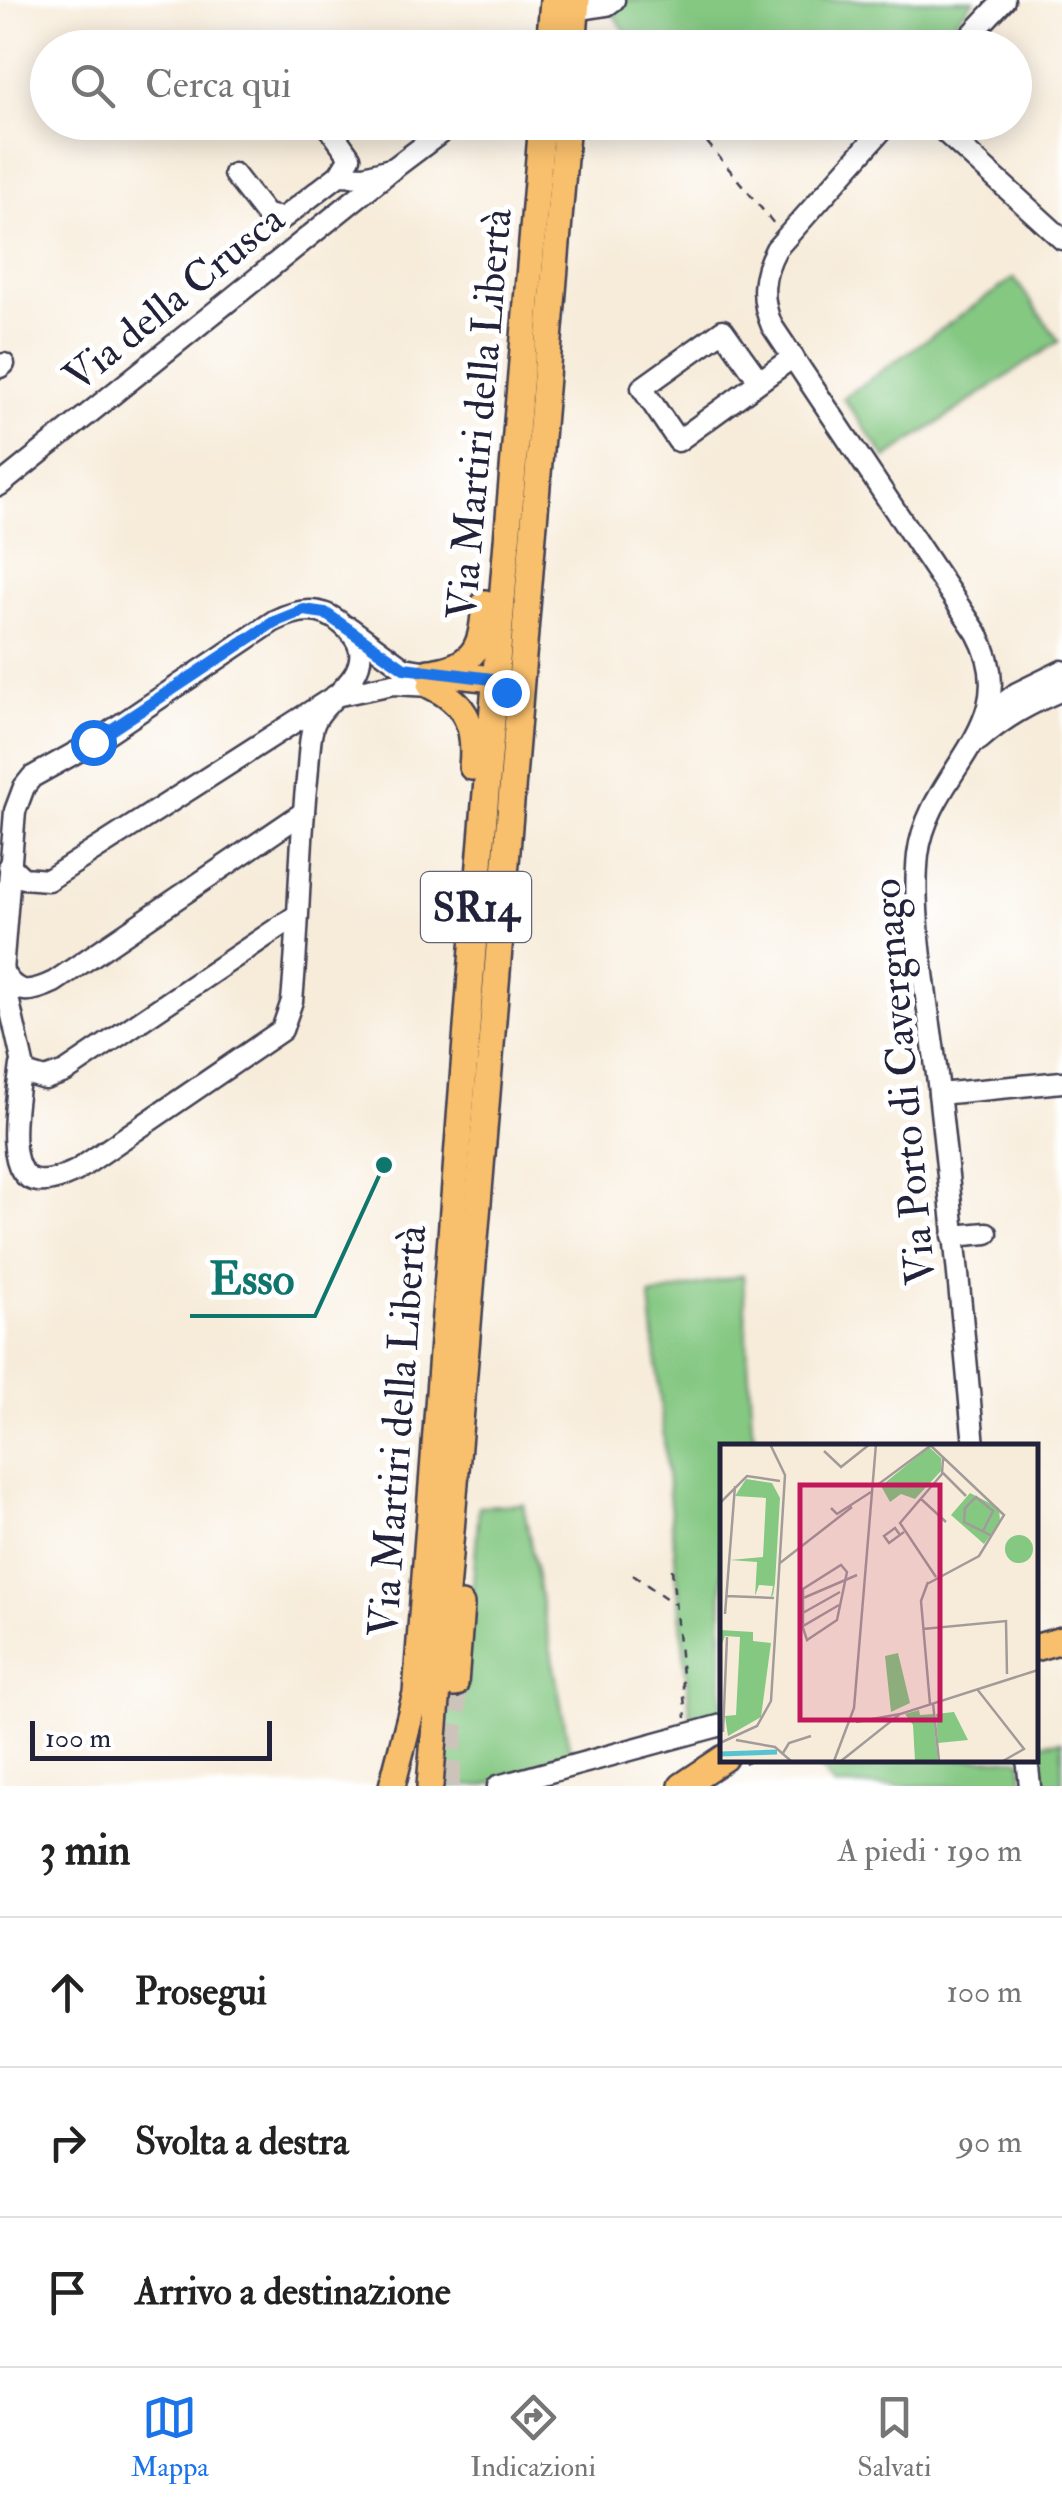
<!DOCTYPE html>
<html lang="it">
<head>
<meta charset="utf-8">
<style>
  body { margin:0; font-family:"IM FELL Double Pica",serif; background:#f6f6f6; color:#222 }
  .scale { position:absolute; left:30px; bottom:25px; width:242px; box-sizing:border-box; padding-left:10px; border:5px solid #22223b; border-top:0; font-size:28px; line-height:35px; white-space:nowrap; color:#22223b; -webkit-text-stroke:8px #fff; paint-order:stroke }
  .stop { position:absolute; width:30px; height:30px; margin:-22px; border:8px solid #1a73e8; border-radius:50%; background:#fff }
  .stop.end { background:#1a73e8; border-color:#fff; box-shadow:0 2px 10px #0008 }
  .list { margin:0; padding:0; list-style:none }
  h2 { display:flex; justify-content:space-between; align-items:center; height:130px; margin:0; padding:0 40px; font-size:42px }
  h2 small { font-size:32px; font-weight:400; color:#767676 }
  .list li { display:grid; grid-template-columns:65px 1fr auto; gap:30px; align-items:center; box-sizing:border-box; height:150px; padding:0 40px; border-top:2px solid #e0e0e0 }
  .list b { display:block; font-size:38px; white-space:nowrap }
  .list em { font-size:32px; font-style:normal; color:#767676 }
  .icon { flex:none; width:55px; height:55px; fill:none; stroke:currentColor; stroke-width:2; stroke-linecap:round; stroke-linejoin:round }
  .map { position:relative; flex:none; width:1062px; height:1786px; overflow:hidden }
  .search { position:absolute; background:#fff; box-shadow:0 5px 25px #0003; left:30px; right:30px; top:30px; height:110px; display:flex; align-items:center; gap:25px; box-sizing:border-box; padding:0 35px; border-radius:55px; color:#767676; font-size:38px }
  .sheet { height:580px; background:#fff }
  nav { display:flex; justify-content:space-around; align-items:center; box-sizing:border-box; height:140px; border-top:2px solid #e0e0e0; background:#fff; font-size:28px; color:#767676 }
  nav a { display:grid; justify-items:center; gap:5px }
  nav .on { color:#1a73e8 }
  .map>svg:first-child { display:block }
  .green { fill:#84c882; stroke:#53755e; stroke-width:2.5 }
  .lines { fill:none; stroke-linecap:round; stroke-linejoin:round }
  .major-tunnel { stroke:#ccc4ba; stroke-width:25; stroke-dasharray:25 12; stroke-linecap:butt }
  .minor-casing { stroke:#424053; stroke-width:25 }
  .major-casing { stroke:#424053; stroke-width:30 }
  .path { stroke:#424053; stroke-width:2.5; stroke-dasharray:8 8; stroke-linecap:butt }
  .minor { stroke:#fff; stroke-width:20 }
  .major { stroke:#f8bf6c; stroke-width:25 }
  .route { stroke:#1a73e8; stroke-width:12 }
  .labels { text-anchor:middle; stroke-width:10; stroke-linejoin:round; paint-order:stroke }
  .shield { fill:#fff; stroke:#646476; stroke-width:2.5 }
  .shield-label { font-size:40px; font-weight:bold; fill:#22223b }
  .street-label { font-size:42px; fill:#22223b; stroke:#fff }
  .inset-river { fill:none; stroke:#57c3d1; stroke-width:5 }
  .inset-road { fill:none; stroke:#a29b9a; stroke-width:2.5 }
  .view { fill:#c2185b; fill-opacity:0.15; stroke:#c2185b; stroke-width:5 }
  .inset-edge { fill:none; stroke:#22223b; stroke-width:5 }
  .leader { fill:none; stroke:#0f766e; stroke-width:4 }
  .callout-dot { fill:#0f766e; stroke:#fff; stroke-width:4 }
  .callout-label { font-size:45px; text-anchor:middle; font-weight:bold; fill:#0f766e; stroke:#fff; stroke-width:10; stroke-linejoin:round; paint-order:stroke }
</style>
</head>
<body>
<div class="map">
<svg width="1062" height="1786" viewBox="0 0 1062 1786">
  <rect width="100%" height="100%" fill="#fff"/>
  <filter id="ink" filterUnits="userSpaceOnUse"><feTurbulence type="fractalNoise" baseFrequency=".01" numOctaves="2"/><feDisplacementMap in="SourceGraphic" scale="20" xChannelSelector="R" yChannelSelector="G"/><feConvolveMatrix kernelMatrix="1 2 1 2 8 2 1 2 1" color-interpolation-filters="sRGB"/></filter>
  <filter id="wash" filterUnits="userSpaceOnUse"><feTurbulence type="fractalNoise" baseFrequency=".0048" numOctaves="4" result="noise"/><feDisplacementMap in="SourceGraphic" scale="40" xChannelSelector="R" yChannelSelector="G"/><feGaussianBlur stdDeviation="2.25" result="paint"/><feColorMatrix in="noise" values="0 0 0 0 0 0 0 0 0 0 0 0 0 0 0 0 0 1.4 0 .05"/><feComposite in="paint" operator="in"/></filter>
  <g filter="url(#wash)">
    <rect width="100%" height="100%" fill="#f7ecda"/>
    <g class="green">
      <polygon points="624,0 974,0 931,48 637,47 613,14 614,8"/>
      <polygon points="1014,278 1059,341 886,458 843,398"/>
      <polygon points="743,1275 752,1426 757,1446 722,1446 722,1712 694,1723 690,1713 650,1296"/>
      <polygon points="523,1504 572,1762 481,1786 439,1786 446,1684 465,1684 479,1506"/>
      <polygon points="1062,1741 1062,1786 1039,1786 1035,1744"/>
      <polygon points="813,1759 1021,1759 1024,1786 834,1786"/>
    </g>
  </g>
  <g filter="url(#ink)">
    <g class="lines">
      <polyline class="major-tunnel" points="447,1786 455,1684"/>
      <defs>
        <g id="minor">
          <polyline points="576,10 607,5 614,0"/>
          <polyline points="959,48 1004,0"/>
          <polyline points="325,122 350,157 339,175"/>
          <path d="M889,122L776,249C762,275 760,298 772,326L977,633C1027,725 928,770 918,855C911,919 929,1010 937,1075C951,1198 963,1322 974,1446"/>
          <polyline points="934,122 1062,239"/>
          <polyline points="234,174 266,215 283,218 339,175 365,176 394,168 455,122"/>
          <polyline points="0,367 4,364"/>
          <polyline points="758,379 723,330 642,388 678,441 793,357"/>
          <polyline points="0,485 394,168"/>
          <polyline points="350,628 404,668 429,672"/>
          <polyline points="995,710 1017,693 1062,671"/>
          <path d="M979,740C1005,717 1031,703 1062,690"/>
          <polyline points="9,865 23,878 48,880 335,696 393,684 431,686"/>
          <path d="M3,972C16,996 31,993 54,982L304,812"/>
          <path d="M21,1065C18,1092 0,1177 38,1181C51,1183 64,1176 76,1171L282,1030L292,1001C299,930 299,859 306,788C309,768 308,745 313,727C321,700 365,682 360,650C358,640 351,632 343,625C321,605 298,609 274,621L93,743L32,777L24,787L15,811L2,971L25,1073L45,1079L65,1072L297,915"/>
          <polyline points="939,1094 1062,1082"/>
          <polyline points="953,1236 987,1233"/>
          <polyline points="1027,1758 1030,1786"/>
          <polyline points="498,1786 722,1725"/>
        </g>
        <g id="major">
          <polyline points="549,48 553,0"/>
          <polyline points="573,48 577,0"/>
          <path d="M436,671C479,664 482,641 485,603"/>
          <polyline points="429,672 493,679 505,690"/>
          <path d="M431,686C468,704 476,728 472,767"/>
          <polyline points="1034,1648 1062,1640"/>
          <polyline points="455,1684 461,1605"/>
          <polyline points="392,1786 416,1693 474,936 542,122"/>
          <polyline points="430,1786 567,122"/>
          <polyline points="682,1786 724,1758"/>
        </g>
      </defs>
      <use href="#minor" class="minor-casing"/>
      <use href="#major" class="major-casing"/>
      <g class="path">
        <polyline points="697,130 775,225"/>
        <polyline points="672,1569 686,1718"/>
        <polyline points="633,1575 674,1604"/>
        <polyline points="745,1764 754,1758"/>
      </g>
      <use href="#minor" class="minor"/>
      <use href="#major" class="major"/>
    </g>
  </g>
  <g class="lines" filter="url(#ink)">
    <polyline class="route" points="93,742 274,622 304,610 325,613 404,668 492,679 506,692"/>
  </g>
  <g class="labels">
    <rect class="shield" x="421" y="872" width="110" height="70" rx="8"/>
    <g class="shield-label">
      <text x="476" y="921">SR14</text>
    </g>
    <g class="street-label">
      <text transform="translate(173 297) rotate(-39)" y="15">Via della Crusca</text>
      <text transform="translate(478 414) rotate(-85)" y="15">Via Martiri della Libertà</text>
      <text transform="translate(902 1082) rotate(-95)" y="15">Via Porto di Cavergnago</text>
      <text transform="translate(396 1431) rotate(-86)" y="15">Via Martiri della Libertà</text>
    </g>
  </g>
  <g transform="translate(720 1444)">
    <rect width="318" height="318" fill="#f7ecda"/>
    <path d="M209,3L221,14V27L195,55L181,50L170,58L161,42ZM26,35L52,39L60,54L55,139L53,151L51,153L53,142L39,141L35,152L37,118L10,116L43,113L46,54L15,52ZM250,49L279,64L280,78L264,100L231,71ZM285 105a14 14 0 1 1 28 0a14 14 0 1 1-28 0ZM0,186L33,188V197L51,199L41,273L8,292L5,272L16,271L20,193L5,192L0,205ZM178,209L190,259L171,268L165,212ZM199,266L200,271L213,270L218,317H195L193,281L185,270ZM234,268L248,296L218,299L216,270Z" fill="#84c882"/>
    <path class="inset-river" d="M0,310L57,308"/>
    <path class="inset-road" d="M104,7L121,23L150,0M223,29L246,52M156,42L210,2M200,54L226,78M0,59L27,32L60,37M111,64L117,70L151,48M263,87L273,67L256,53L245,64L244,78L272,92M180,91L175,84L164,92L169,99L184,88M60,119L132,63M216,133L180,79L222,30L223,14M208,138L201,157L210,260M207,140L259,112L284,71L209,0M6,152L54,154M81,155L137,131M5,170L15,42M81,170L120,148M82,181L87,196L117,176L127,128L121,121L83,145V182L119,161M203,185L286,177L287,230M257,245L304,305L283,317M213,259L219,317M136,278L180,270M3,288L7,193M16,296L55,303L71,317M0,299L37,282L51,257L65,31L50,0M63,309L69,299L91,292M114,317L134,264L156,0M121,317L180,270L318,226"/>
    <path class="view" d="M80,41H220V276H80Z"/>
    <rect width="318" height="318" class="inset-edge"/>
  </g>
  <path class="leader" d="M384 1165L315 1316H190"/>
  <circle class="callout-dot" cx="384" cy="1165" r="10"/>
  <g class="callout-label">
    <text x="252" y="1294">Esso</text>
  </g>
</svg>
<div class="scale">100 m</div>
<div class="stop" style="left:93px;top:742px"></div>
<div class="stop end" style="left:506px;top:692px"></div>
<div class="search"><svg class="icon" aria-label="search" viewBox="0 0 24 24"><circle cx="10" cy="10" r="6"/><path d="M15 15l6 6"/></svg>Cerca qui</div>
</div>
<section class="sheet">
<h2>3 min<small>A piedi · 190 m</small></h2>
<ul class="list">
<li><svg class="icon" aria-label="ahead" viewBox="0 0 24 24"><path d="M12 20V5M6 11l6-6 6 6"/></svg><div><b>Prosegui</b></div><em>100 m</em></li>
<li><svg class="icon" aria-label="right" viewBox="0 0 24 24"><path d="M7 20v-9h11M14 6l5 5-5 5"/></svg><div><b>Svolta a destra</b></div><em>90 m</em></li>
<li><svg class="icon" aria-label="arrive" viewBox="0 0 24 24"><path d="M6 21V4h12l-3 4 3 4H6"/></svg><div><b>Arrivo a destinazione</b></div></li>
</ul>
</section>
<nav>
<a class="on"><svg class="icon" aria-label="map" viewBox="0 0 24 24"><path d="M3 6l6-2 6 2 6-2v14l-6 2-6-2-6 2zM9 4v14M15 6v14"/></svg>Mappa</a>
<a><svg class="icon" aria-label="directions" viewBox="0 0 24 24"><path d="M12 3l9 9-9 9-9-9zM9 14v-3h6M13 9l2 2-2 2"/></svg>Indicazioni</a>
<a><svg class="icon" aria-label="saved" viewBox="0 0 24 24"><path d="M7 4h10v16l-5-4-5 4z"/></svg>Salvati</a>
</nav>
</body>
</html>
